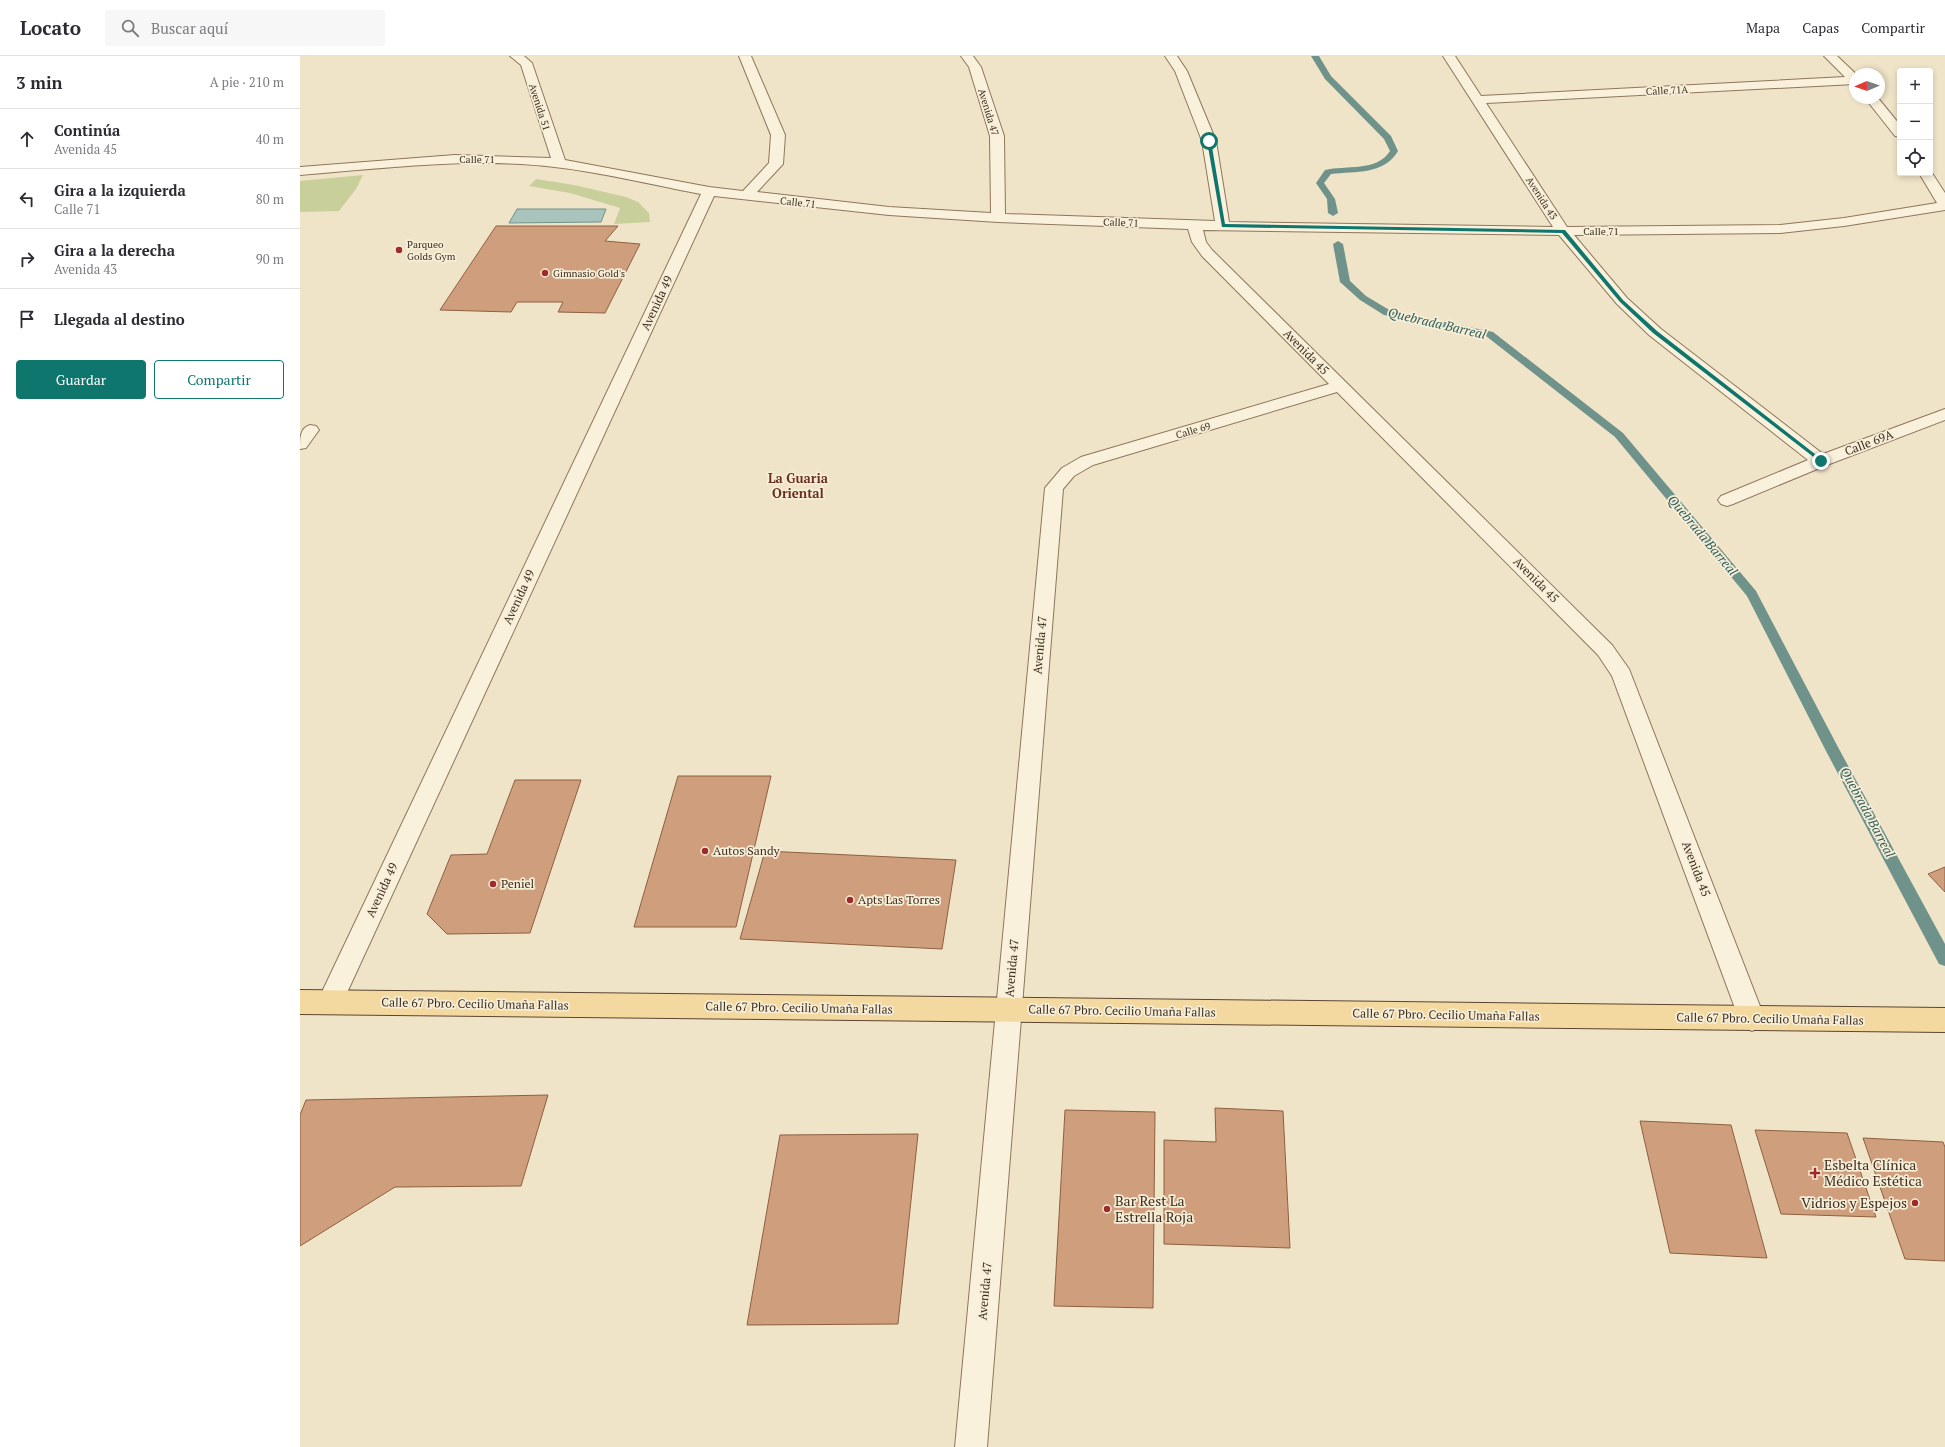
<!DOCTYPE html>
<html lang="es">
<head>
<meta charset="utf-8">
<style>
  body { margin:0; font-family:"PT Serif",serif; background:#f7f7f7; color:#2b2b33 }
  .controls { position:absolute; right:12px; top:12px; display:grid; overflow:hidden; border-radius:4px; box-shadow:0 2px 6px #0003 }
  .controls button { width:36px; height:36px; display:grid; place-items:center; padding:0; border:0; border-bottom:1px solid #e1e1e2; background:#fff; color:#2b2b33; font:20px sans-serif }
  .compass { position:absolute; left:1549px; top:12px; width:36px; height:36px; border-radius:50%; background:#fff; box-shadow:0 2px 6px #0003; rotate:268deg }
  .stop { position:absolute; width:12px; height:12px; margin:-9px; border:3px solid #0f766e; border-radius:50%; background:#fff }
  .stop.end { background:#0f766e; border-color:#fff; box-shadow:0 1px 4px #0008 }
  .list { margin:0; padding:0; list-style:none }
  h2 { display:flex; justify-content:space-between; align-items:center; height:52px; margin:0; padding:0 16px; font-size:17px }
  h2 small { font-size:13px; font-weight:400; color:#7c7c81 }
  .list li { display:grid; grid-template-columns:26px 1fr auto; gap:12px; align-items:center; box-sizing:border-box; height:60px; padding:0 16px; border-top:1px solid #e1e1e2 }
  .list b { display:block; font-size:15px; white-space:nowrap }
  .list p { margin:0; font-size:13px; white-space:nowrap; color:#7c7c81 }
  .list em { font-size:13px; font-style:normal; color:#7c7c81 }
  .actions { display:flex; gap:8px; padding:12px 16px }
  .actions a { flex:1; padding:9px 0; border:1px solid #0f766e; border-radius:4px; text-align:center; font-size:14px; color:#0f766e }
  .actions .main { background:#0f766e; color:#fff }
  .icon { flex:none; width:22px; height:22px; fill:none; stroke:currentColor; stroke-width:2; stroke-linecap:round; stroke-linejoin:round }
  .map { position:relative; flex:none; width:1645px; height:1391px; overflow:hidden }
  header { display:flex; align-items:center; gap:24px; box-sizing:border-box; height:56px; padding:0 20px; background:#fff; border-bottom:1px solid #e1e1e2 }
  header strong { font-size:19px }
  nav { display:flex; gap:22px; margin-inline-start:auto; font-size:14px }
  .search { width:280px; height:36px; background:#f7f7f7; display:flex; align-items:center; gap:10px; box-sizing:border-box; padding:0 14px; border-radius:4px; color:#7c7c81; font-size:15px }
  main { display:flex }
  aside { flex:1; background:#fff }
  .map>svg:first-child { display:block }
  .green { fill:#c9cf9b }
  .water { fill:#a9c4bc; stroke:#6f938a }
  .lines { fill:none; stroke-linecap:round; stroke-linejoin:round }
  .stream { fill:#6f938a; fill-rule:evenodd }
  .building { fill:#cf9f7d; stroke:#8d5f41 }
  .minor-casing { stroke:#8d765c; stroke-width:2 }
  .major-casing { stroke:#5b4430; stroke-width:2 }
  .minor { fill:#faf1dc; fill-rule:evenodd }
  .major { fill:#f3d9a0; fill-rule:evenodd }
  .route { fill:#0f766e }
  .poi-dot { fill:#9e2a2b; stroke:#f7eed8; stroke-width:1.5 }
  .labels { text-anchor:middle; stroke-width:3.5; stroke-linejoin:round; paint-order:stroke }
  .far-street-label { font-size:10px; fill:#3d2e20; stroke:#f7eed8 }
  .far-poi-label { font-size:10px; fill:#3d2e20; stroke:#f7eed8; text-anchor:start }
  .street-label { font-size:12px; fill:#3d2e20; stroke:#f7eed8 }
  .poi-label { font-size:12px; fill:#3d2e20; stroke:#f7eed8; text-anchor:start }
  .water-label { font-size:13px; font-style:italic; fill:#2f5d5a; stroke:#f7eed8 }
  .neighbourhood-label { font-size:13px; font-weight:bold; fill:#6b2e1e; stroke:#f7eed8 }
  .near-poi-label { font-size:14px; fill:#3d2e20; stroke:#f7eed8; text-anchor:start }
</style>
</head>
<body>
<header>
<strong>Locato</strong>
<div class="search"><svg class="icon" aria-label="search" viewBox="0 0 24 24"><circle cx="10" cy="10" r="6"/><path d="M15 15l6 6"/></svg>Buscar aquí</div>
<nav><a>Mapa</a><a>Capas</a><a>Compartir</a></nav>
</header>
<main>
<aside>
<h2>3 min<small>A pie · 210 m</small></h2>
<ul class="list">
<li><svg class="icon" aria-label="ahead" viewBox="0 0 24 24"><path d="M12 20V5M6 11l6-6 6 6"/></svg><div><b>Continúa</b><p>Avenida 45</p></div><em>40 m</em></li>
<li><svg class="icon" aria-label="left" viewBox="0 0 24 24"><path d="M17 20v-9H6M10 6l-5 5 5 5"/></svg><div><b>Gira a la izquierda</b><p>Calle 71</p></div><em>80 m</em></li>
<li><svg class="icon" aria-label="right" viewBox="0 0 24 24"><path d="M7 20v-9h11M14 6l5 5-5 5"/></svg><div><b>Gira a la derecha</b><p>Avenida 43</p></div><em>90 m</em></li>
<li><svg class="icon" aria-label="arrive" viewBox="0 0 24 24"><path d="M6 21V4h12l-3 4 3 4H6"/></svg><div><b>Llegada al destino</b></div></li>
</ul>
<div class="actions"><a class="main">Guardar</a><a>Compartir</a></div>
</aside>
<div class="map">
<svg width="1645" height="1391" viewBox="0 0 1645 1391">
  <rect width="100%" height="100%" fill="#f0e4c8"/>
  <g class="green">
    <polygon points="63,119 56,133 39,155 0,156 0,125"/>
    <polygon points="236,123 274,129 326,141 338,146 349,157 350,166 314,168 320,152 270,137 229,130"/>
  </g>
  <polygon class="water" points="217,153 306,153 301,166 209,167"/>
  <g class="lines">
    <g class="stream">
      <path d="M1011,0H1019L1031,20L1091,80L1098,95C1084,119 1056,115 1031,118L1024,127L1035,143L1038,157L1033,160L1028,157L1027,143L1016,127L1025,114C1046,109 1077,116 1090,95L1084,83L1025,23Z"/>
      <polygon points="1038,185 1043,188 1050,225 1066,240 1091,255 1193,276 1323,377 1456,535 1539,693 1645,888 1645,910 1639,908 1526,695 1447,540 1315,381 1186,280 1084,259 1060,244 1040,226 1033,188"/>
    </g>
  </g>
  <g class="building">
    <polygon points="196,170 318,170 305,185 340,188 305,257 258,256 263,246 217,246 211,256 140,254"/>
    <polygon points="378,720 471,720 436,871 334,871"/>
    <polygon points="215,724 281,724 230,877 147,878 127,858 151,799 187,798"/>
    <polygon points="465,795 656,804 642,893 440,883"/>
    <polygon points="1645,811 1645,836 1628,818"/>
    <polygon points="248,1039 221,1130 95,1131 0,1190 0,1059 6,1044"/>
    <polygon points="915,1052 983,1055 990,1192 864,1188 864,1084 916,1086"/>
    <polygon points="765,1054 855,1056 853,1252 754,1250"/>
    <polygon points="1340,1065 1431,1069 1467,1202 1370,1197"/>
    <polygon points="1455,1074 1547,1077 1576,1161 1481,1158"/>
    <polygon points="618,1078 598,1268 447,1269 480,1079"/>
    <polygon points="1563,1082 1643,1086 1645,1091 1645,1205 1605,1203"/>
  </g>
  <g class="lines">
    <defs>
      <g id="minor">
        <path d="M210,0H224L232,7L265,104L409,131L443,135L469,107L471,79L439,0H451L485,79L483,108L457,136L589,151L691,157L690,80L669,11L661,0H673L681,11L704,80L705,158L915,165L902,85L875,15L865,0H877L887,15L916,85L929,166L1253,171L1143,0H1155L1181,40L1545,21L1524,0H1537L1556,18L1555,28L1186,47L1267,171L1480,169L1544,162L1637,147L1619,117H1630V114L1645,137V154L1544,170L1480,177L1274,179L1327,242L1361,273L1523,398L1645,353V364L1527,409L1433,448L1427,450L1421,448L1418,444L1421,440L1508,404L1349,279L1317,248L1259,179L903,174L906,186L912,194L1312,589L1329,613L1465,963L1461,971L1452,975L1443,971L1439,963L1312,620L1298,599L1037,336L793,409L774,420L763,433L687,1391H655L745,432L762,412L781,401L1029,328L902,200L892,186L888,173L698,166L589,159L414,140L39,954L30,958L21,954L17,946L21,938L401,138C342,127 282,111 221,108C147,104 74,113 0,119V111L155,99L251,102L221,9Z"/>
        <polygon points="1565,42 1578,42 1600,69 1600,81 1595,80"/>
        <path d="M10,369L16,370L19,374L6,392L0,393C0,382 0,372 10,369Z"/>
      </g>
      <polygon id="major" points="0,934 1645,952 1645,976 0,958"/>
    </defs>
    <use href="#minor" class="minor-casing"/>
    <use href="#major" class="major-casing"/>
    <use href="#minor" class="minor"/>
    <use href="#major" class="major"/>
  </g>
  <polygon class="route" points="909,84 911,85 925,168 1265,174 1323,244 1357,275 1524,405 1520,406 1353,277 1320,246 1262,177 922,171 907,85"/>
  <g class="poi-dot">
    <circle cx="99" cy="194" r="4"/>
    <circle cx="245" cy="217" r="4"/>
    <circle cx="405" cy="795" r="4"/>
    <circle cx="193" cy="828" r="4"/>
    <circle cx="550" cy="844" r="4"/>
    <path d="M1513 1111h4v4h4v4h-4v4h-4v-4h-4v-4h4z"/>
    <circle cx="1615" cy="1147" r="4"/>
    <circle cx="807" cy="1153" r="4"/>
  </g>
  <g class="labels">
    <g class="far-street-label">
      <text transform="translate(1367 34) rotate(-3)" y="4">Calle 71A</text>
      <text transform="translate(240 51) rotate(72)" y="4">Avenida 51</text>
      <text transform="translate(689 56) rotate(73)" y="4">Avenida 47</text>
      <text x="177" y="107">Calle 71</text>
      <text transform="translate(1242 142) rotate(57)" y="4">Avenida 43</text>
      <text transform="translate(498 146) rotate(6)" y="4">Calle 71</text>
      <text transform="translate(821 166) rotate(2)" y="4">Calle 71</text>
      <text x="1301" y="179">Calle 71</text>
      <text transform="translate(893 374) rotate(-16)" y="4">Calle 69</text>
    </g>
    <g class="far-poi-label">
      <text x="107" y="192">Parqueo<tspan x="107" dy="12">Golds Gym</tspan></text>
      <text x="253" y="221">Gimnasio Gold's</text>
    </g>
    <g class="street-label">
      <text transform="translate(357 247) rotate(-65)" y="4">Avenida 49</text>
      <text transform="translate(1006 296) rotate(45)" y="4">Avenida 45</text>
      <text transform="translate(1569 387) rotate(-21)" y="4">Calle 69A</text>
      <text transform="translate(1236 524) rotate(45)" y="4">Avenida 45</text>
      <text transform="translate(219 541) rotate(-65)" y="4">Avenida 49</text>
      <text transform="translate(740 589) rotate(-85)" y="4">Avenida 47</text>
      <text transform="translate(1396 813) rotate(69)" y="4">Avenida 45</text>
      <text transform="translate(82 834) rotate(-65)" y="4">Avenida 49</text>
      <text transform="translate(712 912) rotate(-85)" y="4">Avenida 47</text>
      <text transform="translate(175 948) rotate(1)" y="4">Calle 67 Pbro. Cecilio Umaña Fallas</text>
      <text transform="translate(499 952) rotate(1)" y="4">Calle 67 Pbro. Cecilio Umaña Fallas</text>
      <text transform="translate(822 955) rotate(1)" y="4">Calle 67 Pbro. Cecilio Umaña Fallas</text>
      <text transform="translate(1146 959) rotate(1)" y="4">Calle 67 Pbro. Cecilio Umaña Fallas</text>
      <text transform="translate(1470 963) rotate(1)" y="4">Calle 67 Pbro. Cecilio Umaña Fallas</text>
      <text transform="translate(685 1235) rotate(-85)" y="4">Avenida 47</text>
    </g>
    <g class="poi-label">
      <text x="413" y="799">Autos Sandy</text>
      <text x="201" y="832">Peniel</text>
      <text x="558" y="848">Apts Las Torres</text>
    </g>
    <g class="water-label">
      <text transform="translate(1137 267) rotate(13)" y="5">Quebrada Barreal</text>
      <text transform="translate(1403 479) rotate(50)" y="5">Quebrada Barreal</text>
      <text transform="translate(1568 756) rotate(62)" y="5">Quebrada Barreal</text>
    </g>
    <g class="neighbourhood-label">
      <text x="498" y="427">La Guaria<tspan x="498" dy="15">Oriental</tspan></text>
    </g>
    <g class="near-poi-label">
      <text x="1524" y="1114">Esbelta Clínica<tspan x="1524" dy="16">Médico Estética</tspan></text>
      <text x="815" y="1150">Bar Rest La<tspan x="815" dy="16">Estrella Roja</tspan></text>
      <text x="1607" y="1152" text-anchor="end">Vidrios y Espejos</text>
    </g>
  </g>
</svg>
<div class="controls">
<button>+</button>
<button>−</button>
<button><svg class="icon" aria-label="locate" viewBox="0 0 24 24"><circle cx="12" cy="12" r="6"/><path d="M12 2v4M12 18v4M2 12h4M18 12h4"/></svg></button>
</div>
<svg class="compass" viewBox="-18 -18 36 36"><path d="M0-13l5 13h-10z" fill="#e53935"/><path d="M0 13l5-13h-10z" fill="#7c7c81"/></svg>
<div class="stop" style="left:909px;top:85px"></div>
<div class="stop end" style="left:1521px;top:405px"></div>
</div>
</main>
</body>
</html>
